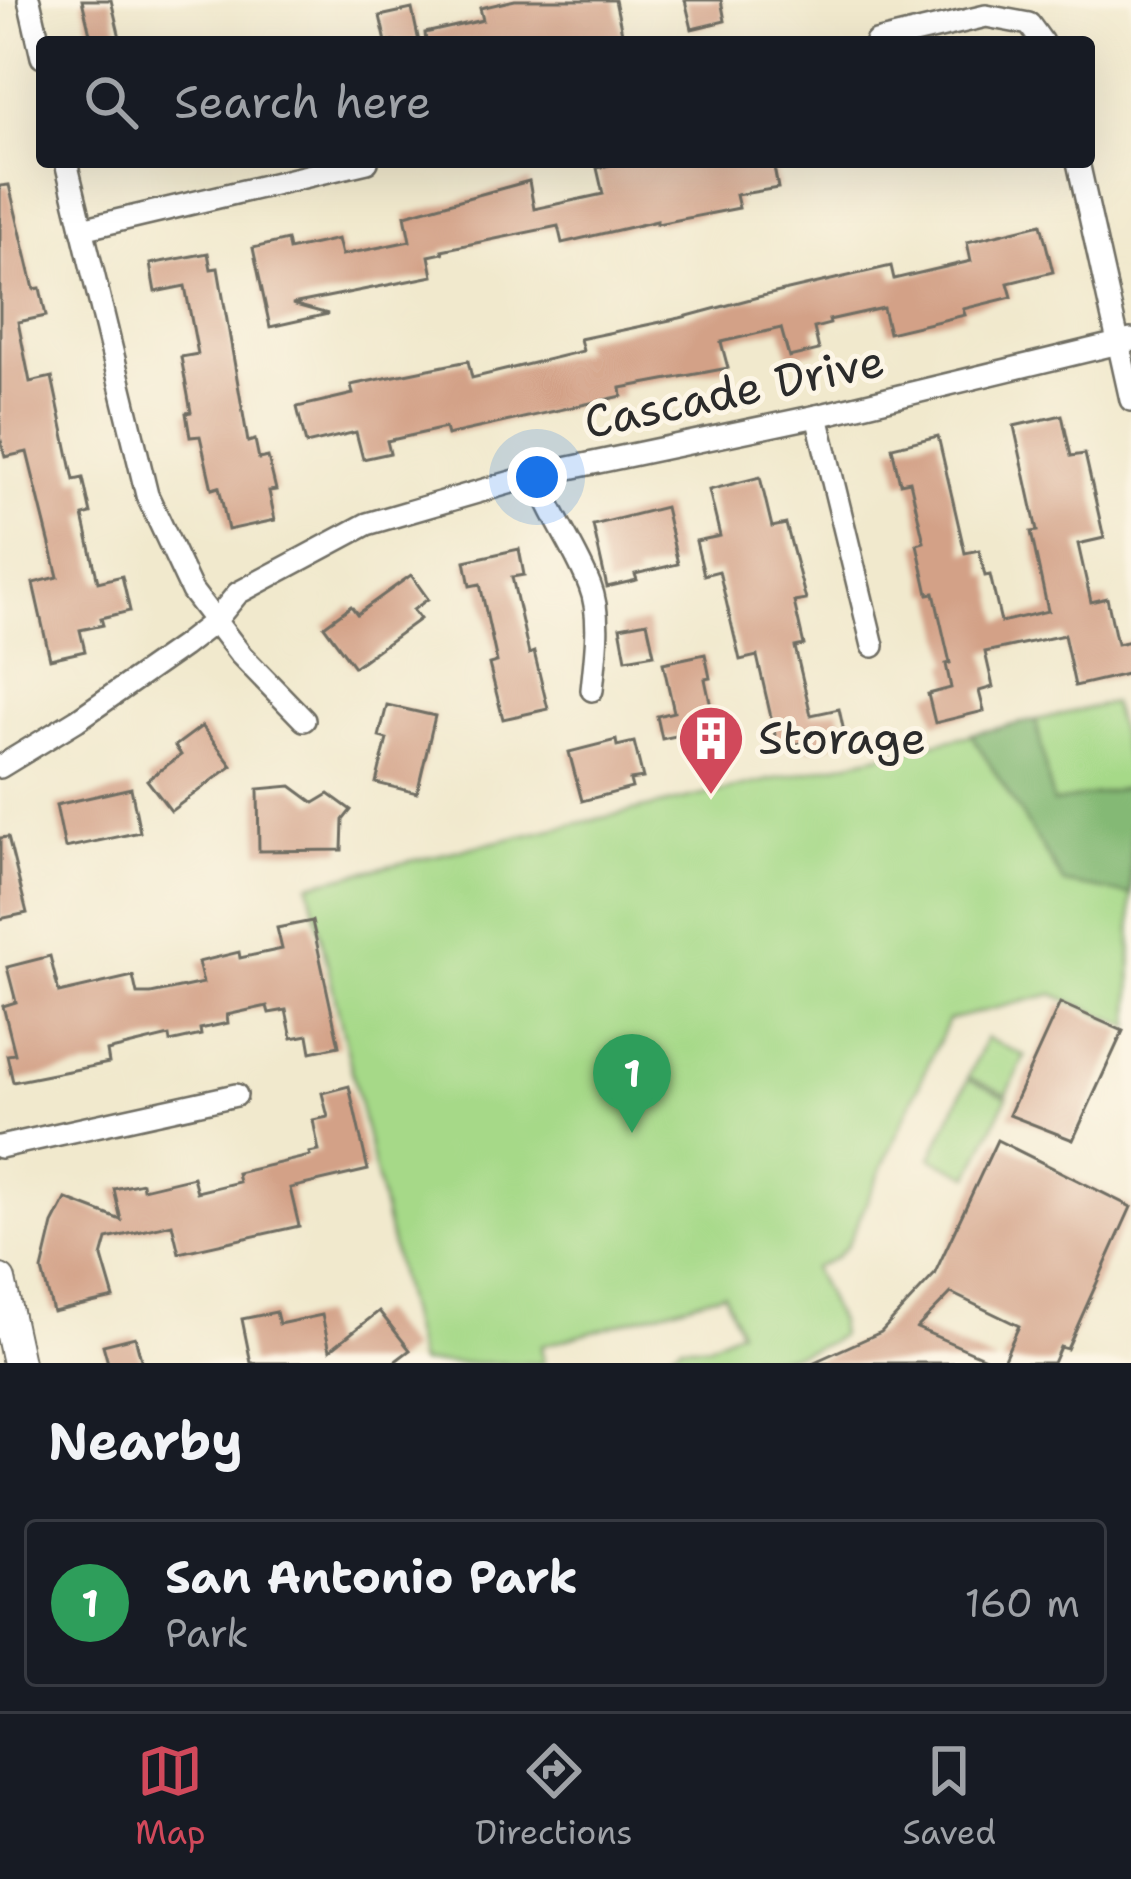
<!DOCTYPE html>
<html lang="en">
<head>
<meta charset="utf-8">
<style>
  body { margin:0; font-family:"Shantell Sans",sans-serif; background:#242831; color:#f1f3f6 }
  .you { position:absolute; left:537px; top:477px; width:42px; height:42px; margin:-30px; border:9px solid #fff; border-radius:50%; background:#1a73e8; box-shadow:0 0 0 18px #1a73e833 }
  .badge { display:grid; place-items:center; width:78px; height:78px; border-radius:50%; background:#d1495b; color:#fff; font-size:39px; font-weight:700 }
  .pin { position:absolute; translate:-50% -99px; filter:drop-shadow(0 3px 6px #0008) }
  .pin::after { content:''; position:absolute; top:63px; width:42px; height:36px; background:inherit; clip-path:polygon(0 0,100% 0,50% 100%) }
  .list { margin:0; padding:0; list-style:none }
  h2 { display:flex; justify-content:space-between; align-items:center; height:156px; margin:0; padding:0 48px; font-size:51px }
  h2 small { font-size:39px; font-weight:400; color:#9ea1a6 }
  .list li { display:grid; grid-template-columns:78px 1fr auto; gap:36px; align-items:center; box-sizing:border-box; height:168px; margin:0 24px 24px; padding:0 24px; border:3px solid #363941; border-radius:12px }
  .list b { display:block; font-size:45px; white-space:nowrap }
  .list p { margin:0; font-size:39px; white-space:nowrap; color:#9ea1a6 }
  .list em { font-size:39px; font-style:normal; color:#9ea1a6 }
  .icon { flex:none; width:66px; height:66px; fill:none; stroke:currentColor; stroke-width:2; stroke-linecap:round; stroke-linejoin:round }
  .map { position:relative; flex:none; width:1131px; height:1363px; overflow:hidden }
  .search { position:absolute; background:#171b24; box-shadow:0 12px 48px #0002; left:36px; right:36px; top:36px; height:132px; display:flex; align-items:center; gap:30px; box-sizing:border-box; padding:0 42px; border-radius:12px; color:#9ea1a6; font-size:45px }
  .sheet { height:348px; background:#171b24 }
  nav { display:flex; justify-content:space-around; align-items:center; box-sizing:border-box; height:168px; border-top:3px solid #363941; background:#171b24; font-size:33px; color:#9ea1a6 }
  nav a { display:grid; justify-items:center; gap:6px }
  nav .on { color:#d1495b }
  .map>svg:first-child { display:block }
  .green { fill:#a6d988; stroke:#68825a; stroke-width:3 }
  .forest { fill:#84b974; stroke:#587250; stroke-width:3 }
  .building { fill:#d3a187 }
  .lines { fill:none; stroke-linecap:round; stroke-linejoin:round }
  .street-casing { stroke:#706e64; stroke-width:26 }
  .secondary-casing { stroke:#706e64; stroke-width:34 }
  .street { stroke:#fff; stroke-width:21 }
  .secondary { stroke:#fff; stroke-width:30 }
  .labels { text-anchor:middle; stroke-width:10; stroke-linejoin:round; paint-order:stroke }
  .street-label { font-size:45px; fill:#2b2b2b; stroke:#fcf5e5 }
  .poi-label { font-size:45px; fill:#2b2b2b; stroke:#fcf5e5; text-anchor:start }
</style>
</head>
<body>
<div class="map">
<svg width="1131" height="1363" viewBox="0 0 1131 1363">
  <rect width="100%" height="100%" fill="#fcf5e5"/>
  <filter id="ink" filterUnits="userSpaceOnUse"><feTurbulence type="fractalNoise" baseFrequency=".00833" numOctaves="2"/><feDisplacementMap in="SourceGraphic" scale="24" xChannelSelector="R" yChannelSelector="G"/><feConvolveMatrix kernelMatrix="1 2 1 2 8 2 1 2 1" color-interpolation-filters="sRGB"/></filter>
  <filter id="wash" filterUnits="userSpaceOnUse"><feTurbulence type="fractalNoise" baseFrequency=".004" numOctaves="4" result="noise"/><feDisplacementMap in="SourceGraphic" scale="48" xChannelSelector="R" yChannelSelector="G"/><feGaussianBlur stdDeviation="2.7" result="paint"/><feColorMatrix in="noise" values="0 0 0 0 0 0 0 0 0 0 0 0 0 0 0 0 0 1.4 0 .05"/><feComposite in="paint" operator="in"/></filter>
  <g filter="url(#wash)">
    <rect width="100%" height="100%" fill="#f1e9cd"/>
    <g class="green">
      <path d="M1112,703L1131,779V1027L1053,994L948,1020L847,1246L835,1258L813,1268L838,1321L840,1335C822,1349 774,1363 753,1356L755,1363H656L681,1345H708L739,1330L724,1293L541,1346L544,1363H419L309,884Z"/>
      <polygon points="986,1038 1025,1056 1007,1094 968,1077"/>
      <polygon points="968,1079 1007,1097 970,1176 931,1158"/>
    </g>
    <polygon class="forest" points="1036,720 1053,803 1131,787 1131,895 1064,883 971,734"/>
    <g id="blocks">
      <g class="building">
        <polygon points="82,0 111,0 121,42 92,42"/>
        <polygon points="515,0 615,0 624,42 426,42 425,33 483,20 480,8"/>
        <polygon points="685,0 721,0 725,21 692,29"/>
        <polygon points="412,9 419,42 386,42 380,16"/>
        <polygon points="622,162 773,162 778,188 736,195 739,208 657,224 657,221 562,243 558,226 442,250 443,253 429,256 433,276 292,304 328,314 270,327 253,248 287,240 289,250 338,239 342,255 410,241 405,215 529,181 534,209 603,194 597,168"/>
        <polygon points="9,185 34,289 40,288 46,316 18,322 30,382 52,377 74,480 83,478 91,514 83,516 98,582 122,576 130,611 101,618 103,625 80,630 85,651 50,659 33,583 58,577 27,452 5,457 0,436 0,186"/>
        <polygon points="1041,224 1053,272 1008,283 1012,297 963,309 965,315 889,333 883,308 829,320 830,324 814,328 819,350 789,357 781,328 721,342 728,368 621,388 622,396 447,435 445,428 387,441 390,453 363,459 356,432 306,444 297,407 353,394 351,385 468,361 472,378 583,351 580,339 680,318 758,297 891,266 894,279 971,261 967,242"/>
        <polygon points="208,253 211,269 218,268 248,442 255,440 259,459 268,457 276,490 269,491 275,520 228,530 219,487 212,489 200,436 190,437 186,413 191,412 181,357 198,354 185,286 155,292 150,264"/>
        <polygon points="1062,415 1071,456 1085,454 1104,538 1078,544 1091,602 1107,598 1117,644 1131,641 1131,673 1075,686 1064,635 985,652 993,687 979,691 984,711 935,723 928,694 951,688 946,664 950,663 934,593 928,594 917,544 924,542 910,481 900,483 892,447 938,436 965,553 979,550 985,576 990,575 1001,622 1048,611 1031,532 1037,531 1014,426"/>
        <polygon points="760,477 772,527 786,524 806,600 794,602 804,645 795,647 811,715 839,709 846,741 808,750 806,742 778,748 757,656 740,660 719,571 704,575 696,541 720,536 709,490"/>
        <polygon points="665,507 678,564 635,574 637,580 607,587 593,525"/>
        <polygon points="519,549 524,575 512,577 529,654 534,652 548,709 503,719 489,664 497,662 480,584 470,586 465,561"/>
        <polygon points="411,575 428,599 413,610 420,619 354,667 324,626 351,606 357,614"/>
        <polygon points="647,622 654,654 626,659 620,627"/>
        <polygon points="705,654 710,678 705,679 717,735 681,742 680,735 662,739 657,716 674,712 663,663"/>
        <polygon points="387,705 435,716 417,793 376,783 387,739 379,737"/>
        <polygon points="202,726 232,766 171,811 147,780 181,755 175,746"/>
        <polygon points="616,740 617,746 634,742 643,778 630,780 632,788 582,801 569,752"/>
        <polygon points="291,786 314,803 329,794 351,810 343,820 342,850 259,851 258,789"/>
        <polygon points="131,788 140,832 65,848 56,805"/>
        <polygon points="8,837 27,913 0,919 0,838"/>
        <polygon points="312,921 339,1046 311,1052 308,1035 292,1038 286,1010 269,1013 267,1006 227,1015 228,1023 200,1029 201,1035 170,1042 169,1036 107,1051 109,1063 13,1082 7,1055 15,1054 3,1006 16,1002 7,967 50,956 59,993 133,976 137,994 151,994 203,983 198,962 239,952 240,958 282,949 277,928"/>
        <polygon points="1060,1003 1123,1031 1073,1140 1009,1115"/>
        <polygon points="349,1086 368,1170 290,1188 299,1226 179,1253 172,1224 107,1239 102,1257 114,1298 53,1312 42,1270 53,1224 66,1199 121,1220 114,1189 142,1183 143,1189 193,1177 197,1192 239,1182 237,1173 310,1156 309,1153 319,1151 313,1120 328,1117 322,1093"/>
        <polygon points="997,1140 1131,1207 1067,1349 1060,1347 1053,1363 1002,1363 1019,1326 951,1293 917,1328 997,1363 812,1363 881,1332 934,1275"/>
        <polygon points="379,1311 410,1350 393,1363 251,1363 242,1319 276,1312 279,1324 322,1315 330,1350"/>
        <polygon points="135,1337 142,1363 108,1363 103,1345"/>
      </g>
    </g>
  </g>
  <g filter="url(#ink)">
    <use href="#blocks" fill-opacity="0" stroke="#706e64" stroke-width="3"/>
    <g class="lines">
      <defs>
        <g id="street">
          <polyline points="29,0 42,57"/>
          <polyline points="876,42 986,16 1029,24 1042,42"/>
          <polyline points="66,162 147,495 192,591 241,655 304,720"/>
          <polyline points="1078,162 1131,400"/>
          <polyline points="82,229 367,162"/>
          <polyline points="817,416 873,646"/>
          <path d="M536,475C550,515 575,547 590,586C602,616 595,657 592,690"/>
          <polyline points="0,767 77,720 183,646 215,621 238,593 367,524 536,475 817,416 1131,340"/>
          <polyline points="0,1147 236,1095"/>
        </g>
        <polyline id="secondary" points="0,1280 18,1363"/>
      </defs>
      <use href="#street" class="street-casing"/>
      <use href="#secondary" class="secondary-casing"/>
      <use href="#street" class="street"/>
      <use href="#secondary" class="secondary"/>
    </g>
  </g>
  <defs>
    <symbol id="building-pin" viewBox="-11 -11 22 30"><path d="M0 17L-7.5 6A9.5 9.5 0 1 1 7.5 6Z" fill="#d1495b" stroke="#fcf5e5"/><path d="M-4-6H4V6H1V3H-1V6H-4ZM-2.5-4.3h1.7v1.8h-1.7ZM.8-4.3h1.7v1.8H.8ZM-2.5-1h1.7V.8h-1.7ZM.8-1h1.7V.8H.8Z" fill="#fff"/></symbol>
  </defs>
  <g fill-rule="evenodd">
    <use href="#building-pin" x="673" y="700" width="76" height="104"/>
  </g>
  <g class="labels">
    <g class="street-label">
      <text transform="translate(734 391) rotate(-12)" y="16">Cascade Drive</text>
    </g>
    <g class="poi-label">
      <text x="758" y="754">Storage</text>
    </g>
  </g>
</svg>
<div class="you"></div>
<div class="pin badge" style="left:632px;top:1133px;background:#2e9e5b">1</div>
<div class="search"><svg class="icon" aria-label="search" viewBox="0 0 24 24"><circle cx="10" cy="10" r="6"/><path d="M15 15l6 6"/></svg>Search here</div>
</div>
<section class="sheet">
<h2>Nearby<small></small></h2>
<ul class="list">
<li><span class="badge" style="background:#2e9e5b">1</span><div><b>San Antonio Park</b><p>Park</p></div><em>160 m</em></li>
</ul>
</section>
<nav>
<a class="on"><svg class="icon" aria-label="map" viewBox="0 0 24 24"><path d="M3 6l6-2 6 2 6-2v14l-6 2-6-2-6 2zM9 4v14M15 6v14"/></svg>Map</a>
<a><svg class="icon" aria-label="directions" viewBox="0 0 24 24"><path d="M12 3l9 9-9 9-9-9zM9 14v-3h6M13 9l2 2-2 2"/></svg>Directions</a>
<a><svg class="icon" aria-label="saved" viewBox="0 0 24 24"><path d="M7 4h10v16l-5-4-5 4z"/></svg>Saved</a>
</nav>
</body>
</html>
